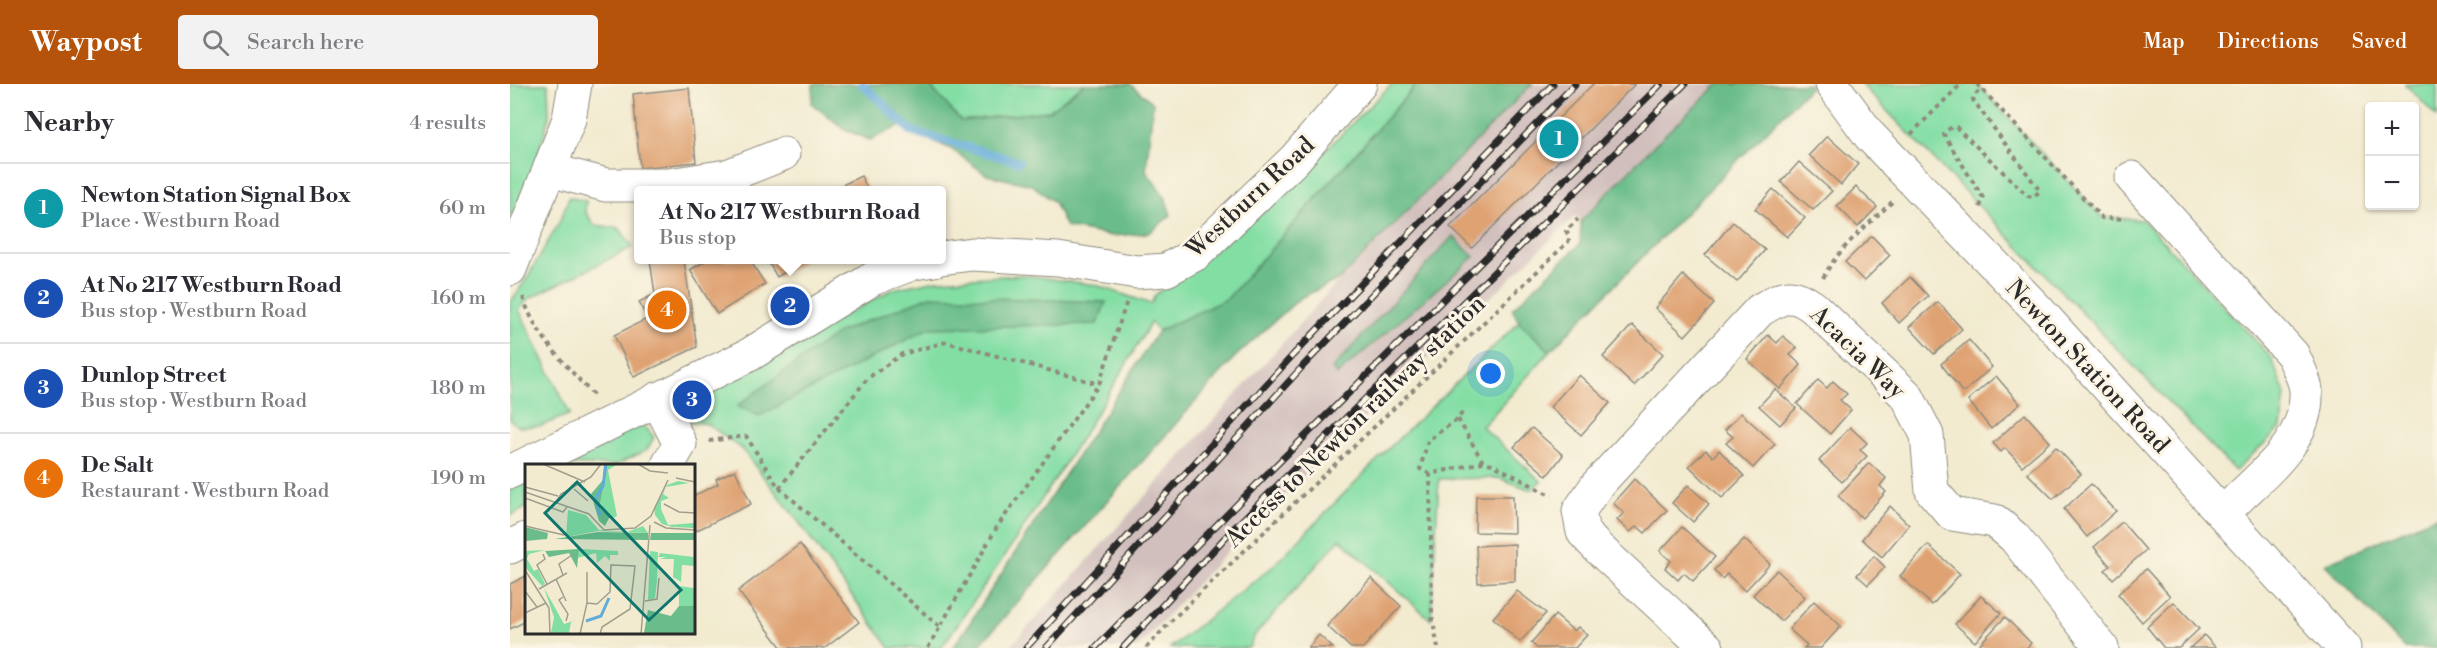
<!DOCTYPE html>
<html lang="en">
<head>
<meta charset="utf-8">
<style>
  body { margin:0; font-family:"Libre Bodoni",serif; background:#f2f2f3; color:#2b2b33 }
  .controls { position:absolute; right:18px; top:18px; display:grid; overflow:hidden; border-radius:6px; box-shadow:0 2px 4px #0004 }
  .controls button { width:54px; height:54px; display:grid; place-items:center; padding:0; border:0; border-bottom:2px solid #e1e1e2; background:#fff; color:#2b2b33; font:30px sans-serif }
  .you { position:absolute; left:981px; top:290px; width:21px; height:21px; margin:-15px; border:4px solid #fff; border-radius:50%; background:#1a73e8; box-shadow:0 0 0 9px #1a73e833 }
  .badge { display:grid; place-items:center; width:39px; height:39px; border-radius:50%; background:#b45309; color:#fff; font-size:20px; font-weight:700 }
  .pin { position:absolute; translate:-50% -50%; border:3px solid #fff; box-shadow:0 2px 6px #0006 }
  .popup { position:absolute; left:124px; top:102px; width:312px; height:78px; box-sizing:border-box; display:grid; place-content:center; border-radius:6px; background:#fff; filter:drop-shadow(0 2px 4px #0005); font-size:20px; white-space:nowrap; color:#7c7c81 }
  .popup b { font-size:22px; color:#2b2b33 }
  .popup::after { content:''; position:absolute; left:50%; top:100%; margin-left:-12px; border:12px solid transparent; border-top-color:#fff }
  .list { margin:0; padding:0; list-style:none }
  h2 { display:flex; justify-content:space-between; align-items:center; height:78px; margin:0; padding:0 24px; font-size:26px }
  h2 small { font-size:20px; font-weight:400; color:#7c7c81 }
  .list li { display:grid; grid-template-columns:39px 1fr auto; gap:18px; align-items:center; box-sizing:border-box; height:90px; padding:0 24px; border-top:2px solid #e1e1e2 }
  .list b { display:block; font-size:22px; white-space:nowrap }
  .list p { margin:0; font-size:20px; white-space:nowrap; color:#7c7c81 }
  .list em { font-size:20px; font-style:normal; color:#7c7c81 }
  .icon { flex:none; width:33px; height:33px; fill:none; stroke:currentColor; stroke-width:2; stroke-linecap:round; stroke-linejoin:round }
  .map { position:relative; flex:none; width:1927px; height:564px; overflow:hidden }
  header { display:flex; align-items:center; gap:36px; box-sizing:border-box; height:84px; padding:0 30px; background:#b45309; color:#fff }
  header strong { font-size:28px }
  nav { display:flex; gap:33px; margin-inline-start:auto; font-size:21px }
  .search { width:420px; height:54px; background:#f2f2f3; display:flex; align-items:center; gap:15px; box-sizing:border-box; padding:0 21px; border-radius:6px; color:#7c7c81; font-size:22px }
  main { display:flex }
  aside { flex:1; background:#fff }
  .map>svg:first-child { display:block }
  .industrial { fill:#d1bfbd; fill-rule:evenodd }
  .green { fill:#83dea4; stroke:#578468; stroke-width:1.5 }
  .forest { fill:#6abd8a; stroke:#4a745a; stroke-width:1.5 }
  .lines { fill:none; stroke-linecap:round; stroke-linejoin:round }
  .stream { stroke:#61abd9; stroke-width:9 }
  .building { fill:#dfa373 }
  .minor-casing { stroke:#8e8b7e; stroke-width:35 }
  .path { stroke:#8e8b7e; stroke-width:4; stroke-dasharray:4.5 4.5; stroke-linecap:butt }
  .minor { stroke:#fff; stroke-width:33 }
  .rail-casing { stroke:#2b2b2b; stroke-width:7 }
  .rail { stroke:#fcf5e5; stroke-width:4.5; stroke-dasharray:14; stroke-linecap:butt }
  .labels { text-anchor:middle; stroke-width:6; stroke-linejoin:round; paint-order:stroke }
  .street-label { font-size:24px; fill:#2b2b2b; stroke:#fcf5e5 }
  .inset-river { fill:none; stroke:#61abd9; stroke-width:3 }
  .inset-road { fill:none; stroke:#a29e8e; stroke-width:1.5 }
  .view { fill:#0f766e; fill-opacity:0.15; stroke:#0f766e; stroke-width:3 }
  .inset-edge { fill:none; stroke:#2b2b2b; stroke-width:3 }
</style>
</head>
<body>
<header>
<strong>Waypost</strong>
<div class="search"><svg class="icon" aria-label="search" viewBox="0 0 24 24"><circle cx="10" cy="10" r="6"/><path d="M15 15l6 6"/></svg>Search here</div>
<nav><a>Map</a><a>Directions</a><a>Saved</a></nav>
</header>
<main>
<aside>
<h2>Nearby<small>4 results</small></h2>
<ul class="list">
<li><span class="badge" style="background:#0f9aa8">1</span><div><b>Newton Station Signal Box</b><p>Place · Westburn Road</p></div><em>60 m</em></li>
<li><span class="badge" style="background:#1a4fb4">2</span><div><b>At No 217 Westburn Road</b><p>Bus stop · Westburn Road</p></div><em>160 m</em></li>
<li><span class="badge" style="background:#1a4fb4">3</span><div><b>Dunlop Street</b><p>Bus stop · Westburn Road</p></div><em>180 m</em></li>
<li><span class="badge" style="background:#e8710a">4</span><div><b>De Salt</b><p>Restaurant · Westburn Road</p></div><em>190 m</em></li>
</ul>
</aside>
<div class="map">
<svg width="1927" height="564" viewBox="0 0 1927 564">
  <rect width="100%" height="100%" fill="#fcf5e5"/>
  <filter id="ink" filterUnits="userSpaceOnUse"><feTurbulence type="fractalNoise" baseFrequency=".0167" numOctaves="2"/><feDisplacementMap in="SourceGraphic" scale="12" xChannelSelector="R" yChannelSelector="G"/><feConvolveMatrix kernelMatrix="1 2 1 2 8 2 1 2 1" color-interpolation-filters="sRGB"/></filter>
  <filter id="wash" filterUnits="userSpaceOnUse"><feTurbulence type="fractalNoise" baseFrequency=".008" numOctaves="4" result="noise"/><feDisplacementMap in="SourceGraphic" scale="24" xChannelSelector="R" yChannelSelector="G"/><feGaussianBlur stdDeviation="1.35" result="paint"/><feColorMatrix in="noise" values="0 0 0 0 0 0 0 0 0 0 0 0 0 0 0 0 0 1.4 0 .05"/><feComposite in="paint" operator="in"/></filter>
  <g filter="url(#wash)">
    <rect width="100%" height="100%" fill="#f2ebd0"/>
    <path class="industrial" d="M1022,0H1209L1146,59L1071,137L1066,132L1061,136L731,453L627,564H499L830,195ZM943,152L964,173L827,291L822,285Z"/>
    <g class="green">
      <polygon points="0,0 38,0 39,33 25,82 0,135"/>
      <polygon points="418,0 574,0 539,27 451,37"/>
      <path d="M882,0H907L717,215L648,247L641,238C576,350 506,458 431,564H380L285,433L231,364L197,340L180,337L178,326L193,308L383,205L427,196L513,191L586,201L641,220L645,211L750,131Z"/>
      <polygon points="1351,0 1467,0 1592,133 1633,136 1761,273 1775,310 1771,344 1725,387"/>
      <polygon points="1895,0 1927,0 1927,33"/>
      <polygon points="59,113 76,117 75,127 84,141 109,144 123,163 18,215 9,226 60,330 31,342 9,343 0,336 0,219 17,194 51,135"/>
      <polygon points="1009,238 1040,267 972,343 1031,397 1021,406 989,394 929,395 921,536 830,455 744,552 739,564 660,564 762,483 874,369"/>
      <polygon points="130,337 144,353 137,366 106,381 40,381"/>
      <polygon points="16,392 16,424 0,432 0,400"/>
    </g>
    <g class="forest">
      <polygon points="303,0 418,0 451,37 539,27 574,0 620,0 643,19 636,87 655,113 661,131 639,149 602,152 556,143 544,118 522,101 477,91 441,65 390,42 360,56 336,46 302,20"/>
      <polygon points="907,0 1022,0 830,195 790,214 725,273 467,564 442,564 452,551 648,247 717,215"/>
      <polygon points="1209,0 1299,0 1301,2 1040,267 1009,238 1002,225 1070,160 1071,137 1146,59"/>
      <polygon points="943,152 964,173 827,291 822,285"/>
      <polygon points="420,212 596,218 587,240 419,244 249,332 227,322 329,248"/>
      <polygon points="1927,432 1927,564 1894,564 1815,480"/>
    </g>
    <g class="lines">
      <polyline class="stream" points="352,0 401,47 509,78"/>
    </g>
    <g id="blocks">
      <g class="building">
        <polygon points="1083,0 1125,0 962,164 940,143"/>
        <polygon points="179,4 186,78 130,84 123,10"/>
        <polygon points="1317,52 1348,80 1331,101 1299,71"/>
        <polygon points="1289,78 1322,107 1303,126 1271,98"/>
        <polygon points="351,92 358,106 322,106"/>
        <polygon points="1346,103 1367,123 1348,143 1327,122"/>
        <polygon points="1263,105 1295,134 1277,153 1245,125"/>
        <polygon points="1223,138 1255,166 1227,198 1195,171"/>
        <polygon points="1362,152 1380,171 1354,197 1335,178"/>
        <polygon points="140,176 174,176 187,263 124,293 104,251 137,235 129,218 145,210"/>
        <polygon points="197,176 240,176 255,200 207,230 180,186"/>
        <polygon points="257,176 296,176 267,193"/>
        <polygon points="1173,191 1204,220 1175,252 1145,224"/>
        <polygon points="1400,193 1418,212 1389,239 1372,219"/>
        <polygon points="1428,218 1452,245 1424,270 1399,243"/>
        <polygon points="1122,241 1153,270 1124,302 1093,273"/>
        <polygon points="1258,251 1267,259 1273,252 1287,264 1280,271 1291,281 1270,305 1237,275"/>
        <polygon points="1459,256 1482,283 1453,309 1431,280"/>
        <polygon points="1069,291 1100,319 1071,351 1040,323"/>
        <polygon points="1486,292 1510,320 1481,345 1458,316"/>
        <polygon points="1308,296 1317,304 1323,297 1337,310 1330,316 1341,326 1320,350 1287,320"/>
        <polygon points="1265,305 1286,324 1270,341 1249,322"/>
        <polygon points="1231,329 1265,360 1243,384 1216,359 1223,353 1215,346"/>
        <polygon points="1515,330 1540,358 1512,382 1495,364 1491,368 1483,359"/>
        <polygon points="1340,343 1357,359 1350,366 1357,372 1332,398 1309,377"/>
        <polygon points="1022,344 1053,371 1037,392 1004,363"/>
        <polygon points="1546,363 1571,390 1543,415 1517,389"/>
        <polygon points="1196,366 1203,373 1209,366 1234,392 1212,414 1179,382"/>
        <polygon points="1359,379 1376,394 1370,402 1376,408 1352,434 1328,412"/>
        <polygon points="225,386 241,420 183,448 183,412 208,400 206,395"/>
        <polygon points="1124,395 1157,426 1135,449 1127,442 1120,448 1107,436 1114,429 1103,419"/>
        <polygon points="1581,400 1606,427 1577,453 1554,425"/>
        <polygon points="1178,401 1199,420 1183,438 1162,419"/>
        <polygon points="966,412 1003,412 1004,449 965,448"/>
        <polygon points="1380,422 1399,441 1372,473 1352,455"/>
        <polygon points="1612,438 1636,466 1603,495 1595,486 1600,482 1584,463"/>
        <polygon points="1172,443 1205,473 1183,497 1174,489 1168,496 1155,484 1161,477 1150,467"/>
        <polygon points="1234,455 1260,480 1235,507 1217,490 1212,495 1204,486"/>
        <polygon points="290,460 349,538 315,564 272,564 228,507"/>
        <polygon points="1005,460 1005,497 968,499 966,462"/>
        <polygon points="1418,461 1450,490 1422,521 1390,492"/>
        <polygon points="1364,472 1375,483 1358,501 1347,491"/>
        <polygon points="1636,485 1660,512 1632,538 1608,510"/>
        <polygon points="1267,486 1295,513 1271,537 1243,511"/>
        <polygon points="16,492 16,537 0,545 0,500"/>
        <polygon points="861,494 891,522 853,564 841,564 817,542"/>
        <polygon points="1007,507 1036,529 1010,558 983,534"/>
        <polygon points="1471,512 1491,529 1465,558 1445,540"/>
        <polygon points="1304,517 1331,542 1311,564 1294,564 1297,561 1279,545"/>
        <polygon points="1664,518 1689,545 1669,564 1654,564 1637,543"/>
        <polygon points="1045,531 1064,547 1068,543 1077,551 1065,564 1027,564 1021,559"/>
        <polygon points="1495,533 1521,559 1517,564 1471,564 1468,562"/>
        <polygon points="809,551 823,564 798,564"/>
        <polygon points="1694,551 1706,564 1680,564"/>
      </g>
    </g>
  </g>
  <g filter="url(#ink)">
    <use href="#blocks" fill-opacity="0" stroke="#8e8b7e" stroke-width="1.5"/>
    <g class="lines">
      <defs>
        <g id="minor">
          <polyline points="1322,0 1360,52 1529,227 1834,564"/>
          <polyline points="40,86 96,101 159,101 217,92 273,70"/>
          <path d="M1622,94L1783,271C1787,281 1795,295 1796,306C1799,362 1746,393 1713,430"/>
          <polyline points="431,174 462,170 548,175 627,188 656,186 686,170 784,76 850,0"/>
          <polyline points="0,185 59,35 65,0"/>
          <polyline points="147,315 170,360 158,381"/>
          <polyline points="0,388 239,271 362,195 404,179 424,176"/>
          <polyline points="0,463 16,455"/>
          <path d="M1197,564L1087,463L1073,448L1069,427L1087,401L1250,226C1273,213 1280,206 1303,223L1397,312L1417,351L1422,407L1442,430L1485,437L1504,453L1592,564"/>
        </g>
      </defs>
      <use href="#minor" class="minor-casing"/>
      <g class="path">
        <polyline points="1467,0 1592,134 1616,135"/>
        <polyline points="1401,50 1451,0"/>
        <polyline points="1470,123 1473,114 1434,51 1436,47 1442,43 1446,43 1518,112 1523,113 1530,107 1463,16 1463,13 1471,5"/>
        <path d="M1313,194C1329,163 1357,142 1382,118"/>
        <path d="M13,213C25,252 58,283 85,313"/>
        <polyline points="948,335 973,378"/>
        <polyline points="199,357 236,352 269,404 430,543"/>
        <polyline points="920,390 910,385 918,356 948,335 953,327"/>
        <polyline points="269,404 358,294 392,270 436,258 589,300"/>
        <polyline points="418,564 487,443 589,300 617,217"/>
        <polyline points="636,564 666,532 1058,158 1060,153 1056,147 1068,135"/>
        <polyline points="928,564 922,532 920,390 973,378 982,380 1042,412"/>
      </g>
      <use href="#minor" class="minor"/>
      <defs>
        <g id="rail">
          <polyline points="516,564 783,271 1043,0"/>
          <polyline points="536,564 793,282 1065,0"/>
          <polyline points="585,564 754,393 1151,0"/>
          <polyline points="613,564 723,445 1175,0"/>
        </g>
      </defs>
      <use href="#rail" class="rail-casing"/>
      <use href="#rail" class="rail"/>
    </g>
  </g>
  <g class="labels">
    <g class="street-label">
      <text transform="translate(740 113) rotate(-43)" y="8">Westburn Road</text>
      <text transform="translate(1348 268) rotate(44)" y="8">Acacia Way</text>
      <text transform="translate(1578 282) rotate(47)" y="8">Newton Station Road</text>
      <text transform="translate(845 337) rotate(-44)" y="8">Access to Newton railway station</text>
    </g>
  </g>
  <g transform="translate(15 380)">
    <rect width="170" height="170" fill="#f2ebd0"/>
    <path d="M83,0H93L83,6L92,52L86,55L74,45ZM153,17L164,19L141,23L138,30L144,34L136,37V45L143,61L169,59V64L147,63L137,60L130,51L129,44L142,21ZM43,46L61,51L74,66L102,68L118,62L123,69L73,67L41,73ZM54,85L93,87V91H85V97L80,92L72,99L71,89L52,94ZM20,86L4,90L2,95L9,107L13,105L20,120L17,122L0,103V87ZM125,87L133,88L132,117L130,134L123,136ZM135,89L169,93V102L157,101L156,118L148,113L149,95H135L141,93H133ZM154,122L169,124V142H154ZM19,124L39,160L51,156L46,158L44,169H26L29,153Z" fill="#83dea4"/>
    <path d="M79,0H83L74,45L85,52L80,62L74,57L66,30L78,16ZM0,63L23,69L22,75L0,77ZM73,68L123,69V76L30,75ZM126,69H169V76H125ZM54,85L52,104L44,89L24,93L20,87ZM154,142H169V169H119L123,146L146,152Z" fill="#6abd8a"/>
    <path class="inset-river" d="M75,51L71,34L78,22L81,0M61,157L76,152L84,134"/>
    <path class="inset-road" d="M18,0L60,18M113,0L125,7L143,9M151,14L170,18M0,23L33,32M49,25L63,37M0,28L64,50L79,66L110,64L126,52M0,34L38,48L42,43M30,39L36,30L66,13L76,0M139,40L154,48L170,49M126,52L143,16M129,58L141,64L170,66M0,62L39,71M18,90L20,95L12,101L22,120M0,106L24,144L25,170M38,111L34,100L47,91M31,115L41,137M14,125L42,109M0,127L12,143M38,133L34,136L43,150L41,157M120,137L132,135L134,114M62,139L72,140L85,128L86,101L110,102L105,145L77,163L75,170M0,149L21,139M55,170L62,139V108M116,170L125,61"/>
    <path class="view" d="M52,18L156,126L124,156L20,49Z"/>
    <rect width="170" height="170" class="inset-edge"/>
  </g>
</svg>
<div class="controls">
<button>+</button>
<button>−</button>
</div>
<div class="you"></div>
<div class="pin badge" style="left:1049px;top:55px;background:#0f9aa8">1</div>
<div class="pin badge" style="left:280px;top:222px;background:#1a4fb4">2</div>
<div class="popup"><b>At No 217 Westburn Road</b>Bus stop</div>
<div class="pin badge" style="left:182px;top:316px;background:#1a4fb4">3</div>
<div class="pin badge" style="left:157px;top:226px;background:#e8710a">4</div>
</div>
</main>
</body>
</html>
